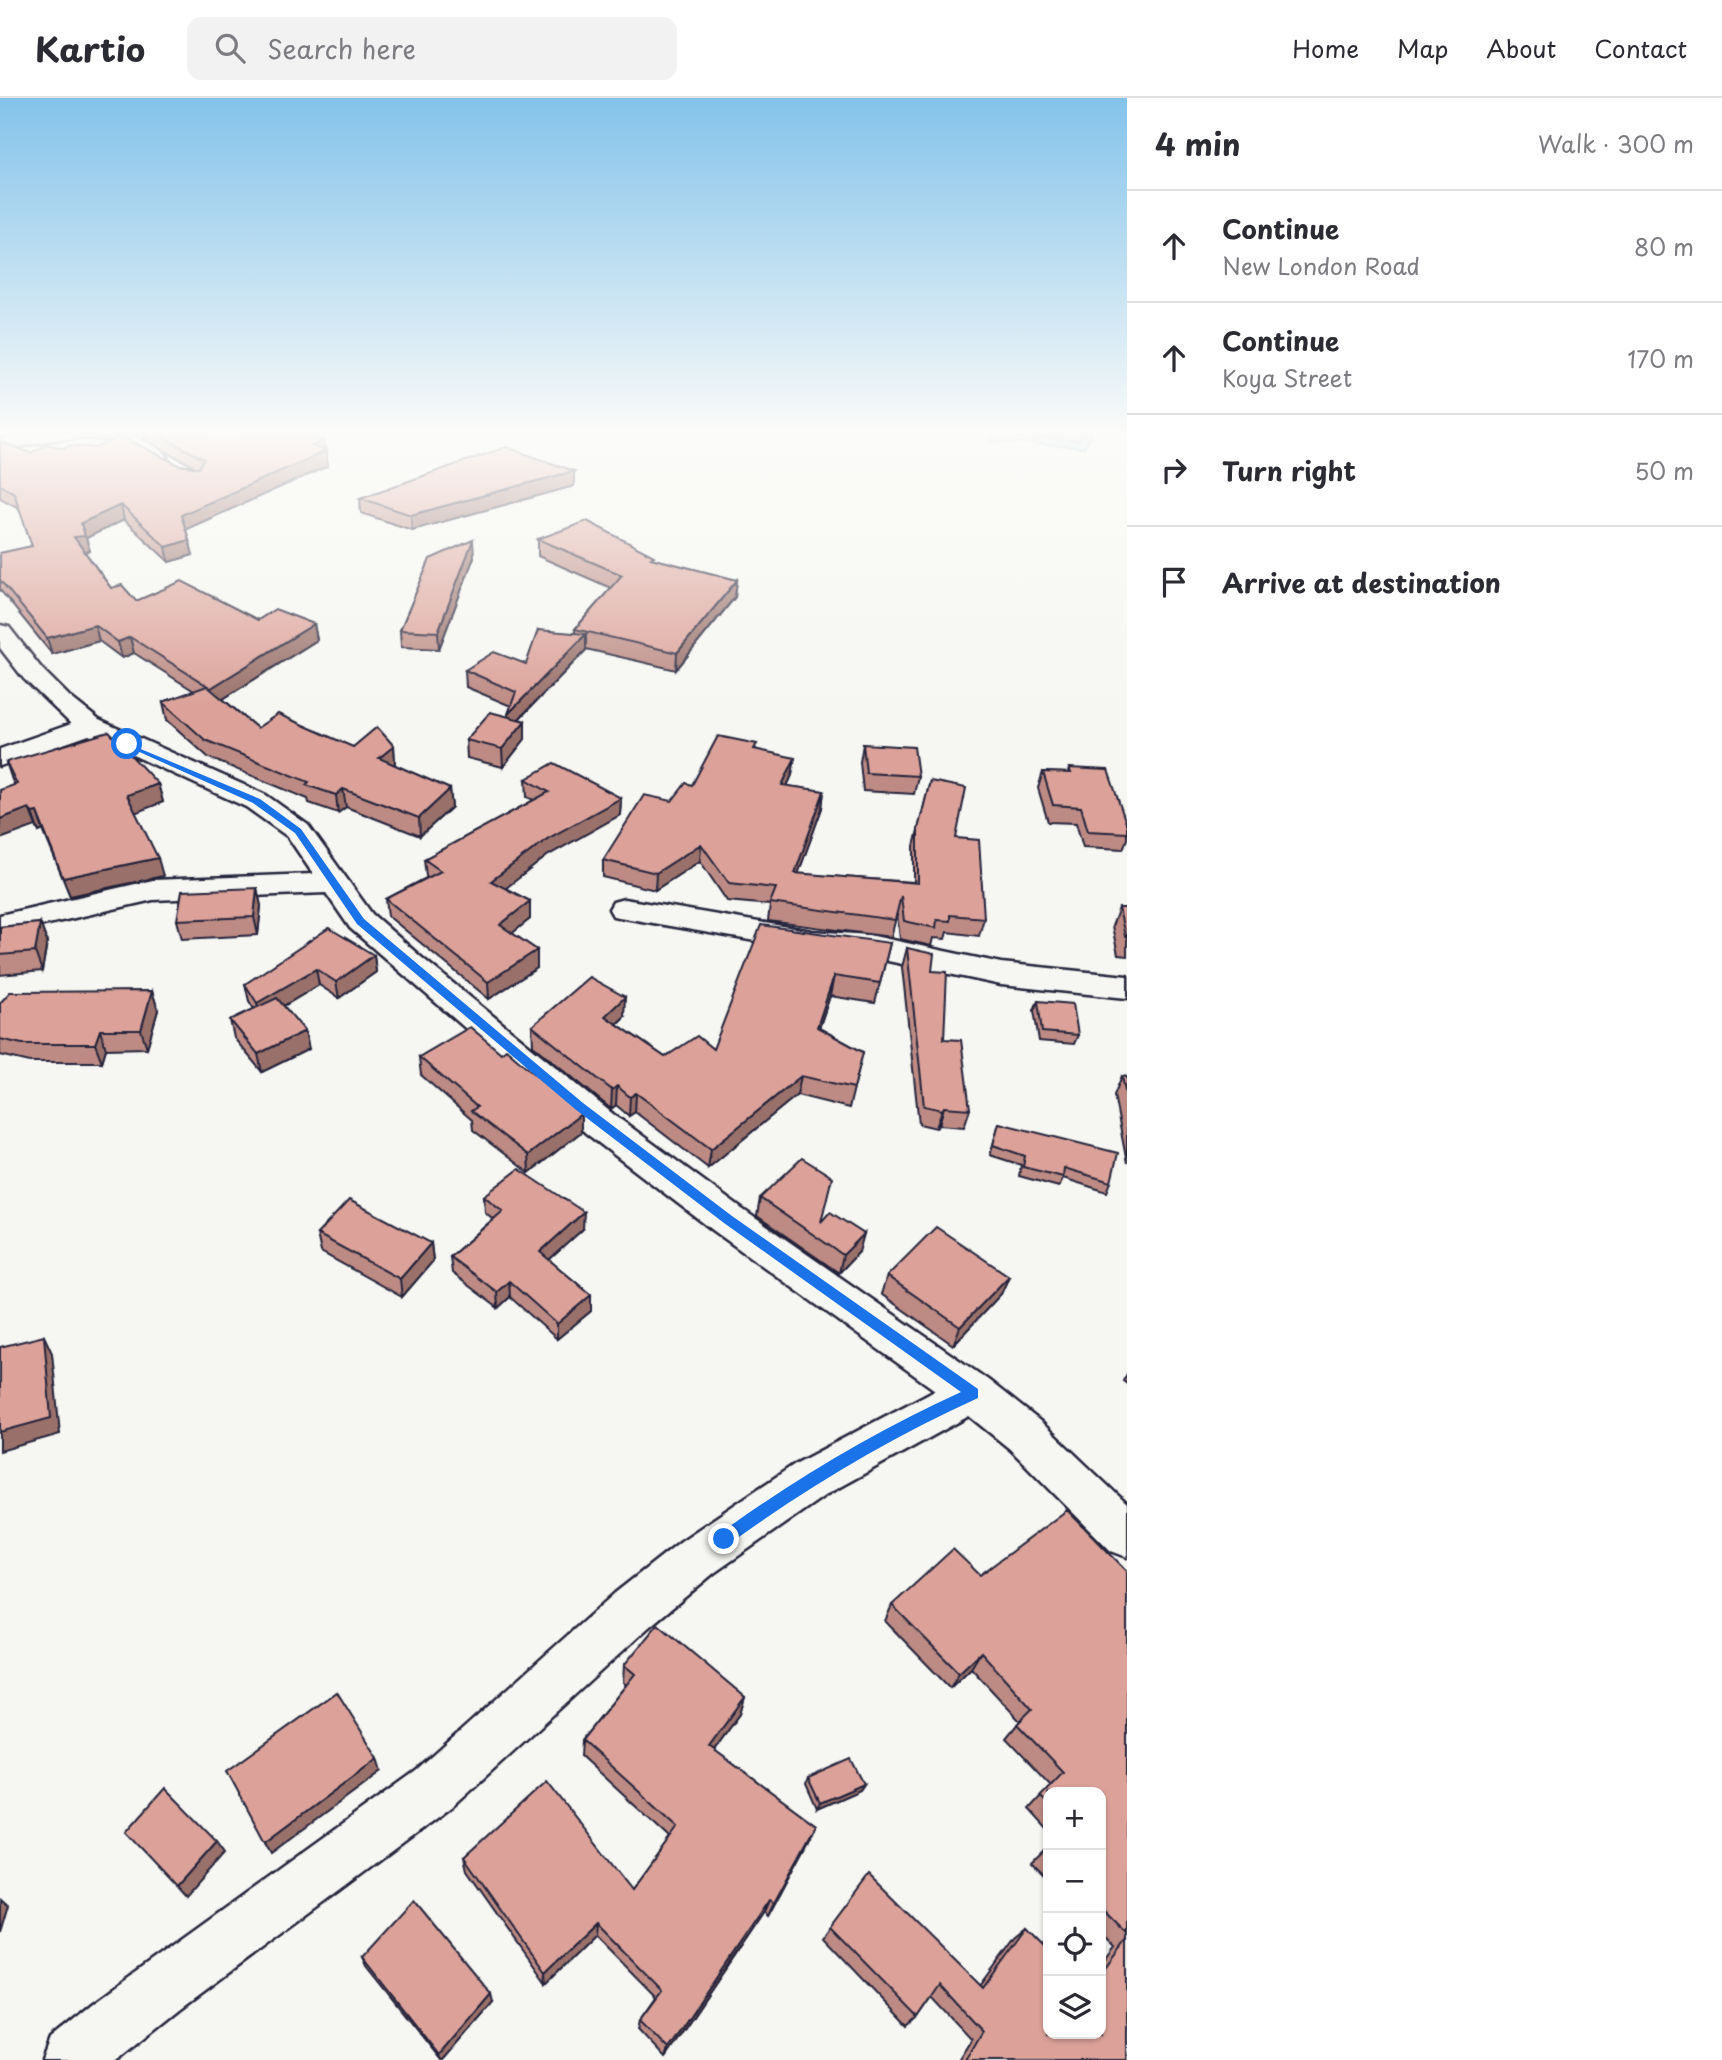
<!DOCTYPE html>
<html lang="en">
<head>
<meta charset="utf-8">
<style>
  body { margin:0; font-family:"Playpen Sans",sans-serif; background:#f2f2f3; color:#2b2b33 }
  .controls { position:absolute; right:21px; bottom:21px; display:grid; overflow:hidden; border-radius:14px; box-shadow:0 2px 5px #0004 }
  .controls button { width:63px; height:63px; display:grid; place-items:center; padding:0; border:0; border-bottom:2px solid #e1e1e2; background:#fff; color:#2b2b33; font:35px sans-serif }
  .stop { position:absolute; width:21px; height:21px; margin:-16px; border:5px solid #1a73e8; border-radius:50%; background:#fff }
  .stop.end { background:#1a73e8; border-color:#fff; box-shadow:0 2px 7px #0008 }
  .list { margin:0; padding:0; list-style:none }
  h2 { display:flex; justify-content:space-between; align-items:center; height:91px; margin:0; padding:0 28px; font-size:30px }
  h2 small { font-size:23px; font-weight:400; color:#7c7c81 }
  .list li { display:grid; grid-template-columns:46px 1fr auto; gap:21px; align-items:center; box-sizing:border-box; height:112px; padding:0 28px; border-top:2px solid #e1e1e2 }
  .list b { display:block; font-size:26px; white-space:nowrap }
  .list p { margin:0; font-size:23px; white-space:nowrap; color:#7c7c81 }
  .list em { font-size:23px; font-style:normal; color:#7c7c81 }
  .icon { flex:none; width:38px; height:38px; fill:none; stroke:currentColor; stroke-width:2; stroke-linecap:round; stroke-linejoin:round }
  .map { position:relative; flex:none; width:1127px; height:1962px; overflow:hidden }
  header { display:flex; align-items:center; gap:42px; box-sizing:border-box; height:98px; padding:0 35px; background:#fff; border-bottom:2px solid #e1e1e2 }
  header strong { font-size:33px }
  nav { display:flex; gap:38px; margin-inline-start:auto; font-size:24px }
  .search { width:490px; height:63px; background:#f2f2f3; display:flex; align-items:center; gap:18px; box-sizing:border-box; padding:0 24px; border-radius:14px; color:#7c7c81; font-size:26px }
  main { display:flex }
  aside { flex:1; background:#fff }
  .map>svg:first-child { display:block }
  .water { fill:#8ddaec; stroke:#6290a5; stroke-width:2 }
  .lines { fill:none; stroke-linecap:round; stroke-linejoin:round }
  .shore { stroke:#4d6c82; stroke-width:2 }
  .minor-casing { stroke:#22223b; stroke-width:5 }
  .minor { fill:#f6f6f2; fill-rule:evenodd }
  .wall { fill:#bd8b84; stroke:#22223b; stroke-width:2 }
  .shaded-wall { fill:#9a716b; stroke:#22223b; stroke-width:2 }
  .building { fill:#dca299; stroke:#22223b; stroke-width:2 }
  .route { fill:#1a73e8 }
</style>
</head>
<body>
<header>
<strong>Kartio</strong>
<div class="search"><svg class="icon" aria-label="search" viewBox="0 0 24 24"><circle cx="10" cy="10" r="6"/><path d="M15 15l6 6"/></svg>Search here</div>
<nav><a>Home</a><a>Map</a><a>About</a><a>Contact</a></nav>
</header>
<main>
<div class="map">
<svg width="1127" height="1962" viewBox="0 0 1127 1962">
  <rect width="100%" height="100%" fill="#f6f6f2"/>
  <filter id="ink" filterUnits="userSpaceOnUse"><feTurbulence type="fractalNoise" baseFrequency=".0143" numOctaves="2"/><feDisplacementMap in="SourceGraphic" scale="14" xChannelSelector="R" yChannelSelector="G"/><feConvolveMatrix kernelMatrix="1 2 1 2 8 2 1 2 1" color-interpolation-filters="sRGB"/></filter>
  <g filter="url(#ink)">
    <polygon class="water" points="993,334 1092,334 1084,350 990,343"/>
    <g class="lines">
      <polyline class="shore" points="1000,334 1003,337 1078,343 1085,334"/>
      <defs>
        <g id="minor">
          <path d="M33,334C69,334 144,326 168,359L158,365C142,361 129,349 113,345C76,333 36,345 0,354V342Z"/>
          <polygon points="0,527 9,529 42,571 70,599 99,622 266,697 308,727 372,816 421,859 613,1016 742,1111 988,1282 1041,1324 1127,1406 1127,1459 1111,1453 1011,1352 969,1318 827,1396 714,1475 649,1529 452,1709 180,1911 116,1962 42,1962 50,1941 94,1905 416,1673 615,1495 681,1443 795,1366 935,1292 714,1133 587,1036 350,830 326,795 153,802 0,837 0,817 153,782 313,776 288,739 246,709 89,637 0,668 0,651 71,626 24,581 0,550"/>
          <polygon points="624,801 812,833 869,837 1001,865 1127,878 1127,900 1001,887 869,859 812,853 613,818 609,811 613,804"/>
        </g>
      </defs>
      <use href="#minor" class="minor-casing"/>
      <use href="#minor" class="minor"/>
    </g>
    <g class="wall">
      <polygon points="144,334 300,334 324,343 328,368 186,431 193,457 169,464 124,422 86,440 90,453 85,454 111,490 136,503 258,522 314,526 317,542 223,601 257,630 353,649 394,648 395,666 395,667 450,691 452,709 420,738 346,709 338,715 309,705 308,701 209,660 167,622 163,604 194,593 134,555 122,560 99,543 52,556 0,492 0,455 32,448 19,410 0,400 0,344 31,355 64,350 195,369 145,342"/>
      <polygon points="574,373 574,388 412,432 361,415 360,400"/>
      <polygon points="538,441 654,461 737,482 735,499 676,572 586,551 586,552 519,621 525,623 525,641 503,669 467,660 466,642 508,619 511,608 466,589 465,572 526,566 575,535 575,531 611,490 538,458"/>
      <polygon points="474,459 439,551 401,549 400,532"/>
      <polygon points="863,646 918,678 914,696 863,693 860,664"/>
      <polygon points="756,651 792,677 787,688 824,693 822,710 798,776 914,784 914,748 930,683 956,740 984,820 979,838 947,834 945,841 933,840 931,848 900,841 897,816 891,839 768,823 770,807 727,803 700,763 655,792 603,779 603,762 692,687"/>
      <polygon points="6,664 158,686 163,704 135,714 163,778 70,798 43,732 39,734 12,682"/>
      <polygon points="1069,670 1127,728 1127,741 1123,751 1083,749 1076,725 1048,724 1038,690 1043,674 1068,675"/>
      <polygon points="526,681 621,700 620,717 547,758 505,790 530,803 530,821 512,835 537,852 537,870 489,901 388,818 386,801 428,779 426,778 424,761 534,702 527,699"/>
      <polygon points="257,790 261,808 258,837 182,841 177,822"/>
      <polygon points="1119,810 1127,810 1127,858 1118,857 1112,828"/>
      <polygon points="40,825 47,844 42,873 0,877 0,829"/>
      <polygon points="890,845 875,905 830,898 819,930 863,954 849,1010 797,997 708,1070 635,1014 629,1018 616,1007 611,1011 533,947 532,928 624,919 617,926 665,959 713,951"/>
      <polygon points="907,850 932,873 944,941 970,1011 964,1029 939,1027 936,1030 919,1026 902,869"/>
      <polygon points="374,857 376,874 339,900 319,887 284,908 309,951 262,974 234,940 230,922 254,911 249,903 245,886"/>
      <polygon points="152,893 158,912 147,950 106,951 102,964 30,964 0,957 0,905"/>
      <polygon points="1038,903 1078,937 1074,946 1039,943 1034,912"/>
      <polygon points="419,959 581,1034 529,1075 473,1032 472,1022 421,977"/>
      <polygon points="1122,978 1127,979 1127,1065 1114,997"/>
      <polygon points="999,1025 1111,1084 1107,1094 1063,1080 1059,1089 1019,1078 1021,1067 990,1057"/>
      <polygon points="484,1098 583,1131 549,1162 591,1197 591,1213 557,1241 510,1199 498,1210 452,1175 450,1159 493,1121 485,1114"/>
      <polygon points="760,1100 821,1123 859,1154 839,1175 757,1118"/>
      <polygon points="317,1136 431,1145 433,1163 402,1199 321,1154"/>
      <polygon points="887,1178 1009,1178 1001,1196 953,1247 881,1196"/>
      <polygon points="1127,1276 1127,1286 1123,1283"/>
      <polygon points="1127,1473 1127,1962 958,1962 971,1941 932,1899 918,1919 908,1928 823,1839 830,1829 980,1888 1015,1840 1027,1830 1101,1936 1101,1868 1115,1849 1101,1835 1101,1694 1048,1694 1048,1732 1029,1711 1051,1687 1006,1640 1020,1623 971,1570 950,1590 885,1523 892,1507 980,1477"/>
      <polygon points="624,1567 745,1599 740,1616 714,1652 816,1727 768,1818 764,1814 665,1960 638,1931 640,1922 656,1899 595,1837 546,1885 467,1772 464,1759 632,1792 670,1740 581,1658 582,1642 626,1587 623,1584"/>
      <polygon points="808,1680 864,1686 860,1692 817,1711 806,1686"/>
      <polygon points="1048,1749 1048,1781 1032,1765"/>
      <polygon points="362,1859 493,1904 443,1962 441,1962 366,1868"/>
    </g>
    <g class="shaded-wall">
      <polygon points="324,343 328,368 184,432 181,417 312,348"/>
      <polygon points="574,373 574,388 412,432 411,417"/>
      <polygon points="121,407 124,422 86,440 90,453 79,455 74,439 81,425"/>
      <polygon points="189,442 193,457 169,464 166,449"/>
      <polygon points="473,442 474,459 439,551 438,534"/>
      <polygon points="737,482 735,499 676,572 677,555"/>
      <polygon points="314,526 317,542 215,606 211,590"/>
      <polygon points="95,527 99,543 52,556 47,540"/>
      <polygon points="586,536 586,552 508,632 508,616"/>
      <polygon points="130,539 134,555 122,560 118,544"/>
      <polygon points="525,623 525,641 503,669 502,651"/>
      <polygon points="394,648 395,666 381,678 379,660"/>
      <polygon points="795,660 792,677 780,704 782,687"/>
      <polygon points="158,686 163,704 132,716 127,697"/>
      <polygon points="343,691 346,709 338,715 336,697"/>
      <polygon points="450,691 452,709 420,738 419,720"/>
      <polygon points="824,693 822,710 792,793 795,775"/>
      <polygon points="621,700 620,717 547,758 492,801 491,783 547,741"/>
      <polygon points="29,710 36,728 0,741 0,721"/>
      <polygon points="37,714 43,732 39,734 32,715"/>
      <polygon points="701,746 700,763 655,792 656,775"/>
      <polygon points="158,760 163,778 70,798 63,780"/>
      <polygon points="257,790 261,808 258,837 254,819"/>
      <polygon points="530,803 530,821 500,845 500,827"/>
      <polygon points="40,825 47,844 42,873 35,854"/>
      <polygon points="537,852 537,870 489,901 488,884"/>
      <polygon points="374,857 376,874 339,900 336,884"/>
      <polygon points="316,871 319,887 261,921 257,905"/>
      <polygon points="834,878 830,898 813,948 817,929"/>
      <polygon points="152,893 158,912 147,950 141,932"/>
      <polygon points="625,899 624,919 604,937 605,918"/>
      <polygon points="100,932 106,951 102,964 95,946"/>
      <polygon points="305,933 309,951 262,974 258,956"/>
      <polygon points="801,978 797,997 708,1070 711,1051"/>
      <polygon points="617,988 616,1007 611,1011 612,992"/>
      <polygon points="636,995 635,1014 629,1018 630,999"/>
      <polygon points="944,1009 939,1027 936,1030 942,1012"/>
      <polygon points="581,1016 581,1034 529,1075 528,1057"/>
      <polygon points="584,1114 583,1131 540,1170 540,1154"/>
      <polygon points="864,1136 859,1154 839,1175 843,1157"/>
      <polygon points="431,1145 433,1163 402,1199 400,1181"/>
      <polygon points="1009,1178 1001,1196 953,1247 960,1229"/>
      <polygon points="509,1183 510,1199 498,1210 497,1194"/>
      <polygon points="591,1197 591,1213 557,1241 557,1226"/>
      <polygon points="44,1238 52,1255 60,1336 0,1353 0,1334"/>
      <polygon points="981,1554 971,1570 950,1590 959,1575"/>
      <polygon points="745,1599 740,1616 705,1664 709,1648"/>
      <polygon points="378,1660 382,1673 271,1755 265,1744"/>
      <polygon points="864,1686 860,1692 817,1711 820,1705"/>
      <polygon points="816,1727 809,1742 768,1818 774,1805"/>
      <polygon points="217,1743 225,1754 186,1798 177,1788"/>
      <polygon points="0,1800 8,1807 0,1834"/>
      <polygon points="769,1802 764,1814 665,1960 668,1951"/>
      <polygon points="596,1825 595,1837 546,1885 545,1874"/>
      <polygon points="491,1896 493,1904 443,1962 441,1962 439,1957"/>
    </g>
    <g class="building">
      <polygon points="153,334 300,334 324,343 312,348 326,353 181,417 189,442 166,449 121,407 81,425 85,438 74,439 111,490 122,487 136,503 182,483 258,522 275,511 314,526 211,590 130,539 118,544 95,527 47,540 0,482 0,455 32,448 14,395 0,387 0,344 31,355 47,346 64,350 69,347 96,350 121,338 179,367 199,370 204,361"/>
      <polygon points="506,349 574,373 411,417 360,400"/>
      <polygon points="587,423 654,458 651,460 737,482 677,555 575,531 622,477 538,441"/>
      <polygon points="473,442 438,534 400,532 430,461"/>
      <polygon points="538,532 586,536 508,616 516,594 465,572 494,554 526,566"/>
      <polygon points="207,588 257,630 278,616 353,649 377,629 394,648 379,660 450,691 419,720 343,691 336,697 306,687 309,684 205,642 163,604"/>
      <polygon points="490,614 525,623 502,651 466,642"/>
      <polygon points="109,634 158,686 127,697 158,760 63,780 37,714 32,715 29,710 0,721 0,692 17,686 6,664"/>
      <polygon points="718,638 757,646 754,651 795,660 782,687 824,693 795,775 918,785 918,731 930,683 966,690 956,740 979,742 984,820 950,817 950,823 937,822 936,830 904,823 901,798 895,822 770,805 776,790 729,785 701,746 656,775 603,762 644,697 672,703 686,685 692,687"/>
      <polygon points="863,646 914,649 918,678 866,675"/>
      <polygon points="554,665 621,700 547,741 491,783 530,803 500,827 537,852 488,884 386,801 441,773 424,761 549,694 526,681"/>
      <polygon points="1069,670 1108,672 1127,728 1127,735 1088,733 1081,709 1053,707 1043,674 1071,675"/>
      <polygon points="257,790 254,819 177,822 182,793"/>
      <polygon points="1119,810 1127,810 1127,839 1125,838"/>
      <polygon points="40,825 35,854 0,857 0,829"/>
      <polygon points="761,827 890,845 880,885 834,878 817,929 863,954 854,990 801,978 711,1051 636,995 630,999 617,988 612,992 532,928 589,879 625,899 605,918 665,959 697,938 713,951"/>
      <polygon points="329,830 374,857 336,884 316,871 257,905 245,886"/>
      <polygon points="907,850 934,856 932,873 947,874 944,941 961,942 970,1011 944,1009 942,1012 924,1008"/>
      <polygon points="152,893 141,932 100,932 95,946 22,946 0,941 0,905 10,894"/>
      <polygon points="277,900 305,933 258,956 230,922"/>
      <polygon points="1038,903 1073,906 1078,937 1042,934"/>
      <polygon points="470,929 501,955 506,951 581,1016 528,1057 471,1013 477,1009 419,959"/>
      <polygon points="1122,978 1127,979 1127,1003"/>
      <polygon points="999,1025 1118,1055 1111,1084 1064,1070 1063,1079 1023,1069 1025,1058 993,1047"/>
      <polygon points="802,1060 832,1079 821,1124 830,1114 864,1136 843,1157 760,1100"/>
      <polygon points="519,1071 584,1114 540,1154 591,1197 557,1226 509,1183 497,1194 450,1159 503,1113 484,1098"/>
      <polygon points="349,1102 431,1145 400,1181 317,1136"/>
      <polygon points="936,1129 1009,1178 960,1229 887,1178"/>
      <polygon points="44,1238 51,1320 0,1334 0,1249"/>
      <polygon points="1067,1412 1127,1473 1127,1836 1101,1810 1101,1694 1048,1694 1048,1706 1040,1698 1063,1674 1017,1626 1032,1611 981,1554 959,1575 892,1507 953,1451 980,1477"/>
      <polygon points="658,1526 745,1599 709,1648 816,1727 774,1805 769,1802 668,1951 640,1922 662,1892 596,1825 545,1874 464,1759 547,1683 632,1792 678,1729 582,1642 635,1576 624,1567"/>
      <polygon points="337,1594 378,1660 265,1744 227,1673"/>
      <polygon points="851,1661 864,1686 820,1705 808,1680"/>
      <polygon points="165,1690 217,1743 177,1788 126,1734"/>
      <polygon points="1048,1749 1048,1757 1044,1753"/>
      <polygon points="869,1777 983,1890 1027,1830 1048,1851 1048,1936 1101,1936 1101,1877 1127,1842 1127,1962 965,1962 982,1933 940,1887 918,1919 830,1829"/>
      <polygon points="414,1802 491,1896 439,1957 362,1859"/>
    </g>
  </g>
  <linearGradient id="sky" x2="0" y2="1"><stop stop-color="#83c3ea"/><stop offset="0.55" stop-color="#fbfbf9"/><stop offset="1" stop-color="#fbfbf9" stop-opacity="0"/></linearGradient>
  <rect width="1127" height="608" fill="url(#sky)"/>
  <path class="route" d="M124,644L260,701L301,731L364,821L583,1005L732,1118L978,1291V1300C890,1340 808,1389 729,1446H719V1436C795,1381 875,1333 961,1294L724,1125L575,1011L357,826L295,735L253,705L124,647Z"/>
</svg>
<div class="controls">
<button>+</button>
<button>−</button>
<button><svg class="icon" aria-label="locate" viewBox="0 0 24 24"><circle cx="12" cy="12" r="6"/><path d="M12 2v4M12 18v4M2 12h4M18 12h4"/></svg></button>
<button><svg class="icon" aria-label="layers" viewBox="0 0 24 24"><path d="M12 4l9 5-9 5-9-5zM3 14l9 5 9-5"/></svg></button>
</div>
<div class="stop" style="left:127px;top:646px"></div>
<div class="stop end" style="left:724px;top:1441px"></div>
</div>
<aside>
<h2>4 min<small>Walk · 300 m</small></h2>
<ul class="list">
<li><svg class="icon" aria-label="ahead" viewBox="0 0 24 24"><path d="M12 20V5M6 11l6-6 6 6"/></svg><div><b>Continue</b><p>New London Road</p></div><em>80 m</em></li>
<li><svg class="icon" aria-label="ahead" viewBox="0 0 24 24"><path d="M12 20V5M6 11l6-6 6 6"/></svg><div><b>Continue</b><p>Koya Street</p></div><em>170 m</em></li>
<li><svg class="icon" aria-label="right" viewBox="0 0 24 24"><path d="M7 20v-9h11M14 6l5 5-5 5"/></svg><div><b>Turn right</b></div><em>50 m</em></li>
<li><svg class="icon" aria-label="arrive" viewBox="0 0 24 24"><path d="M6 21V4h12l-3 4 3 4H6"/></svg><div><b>Arrive at destination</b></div></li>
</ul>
</aside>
</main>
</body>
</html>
